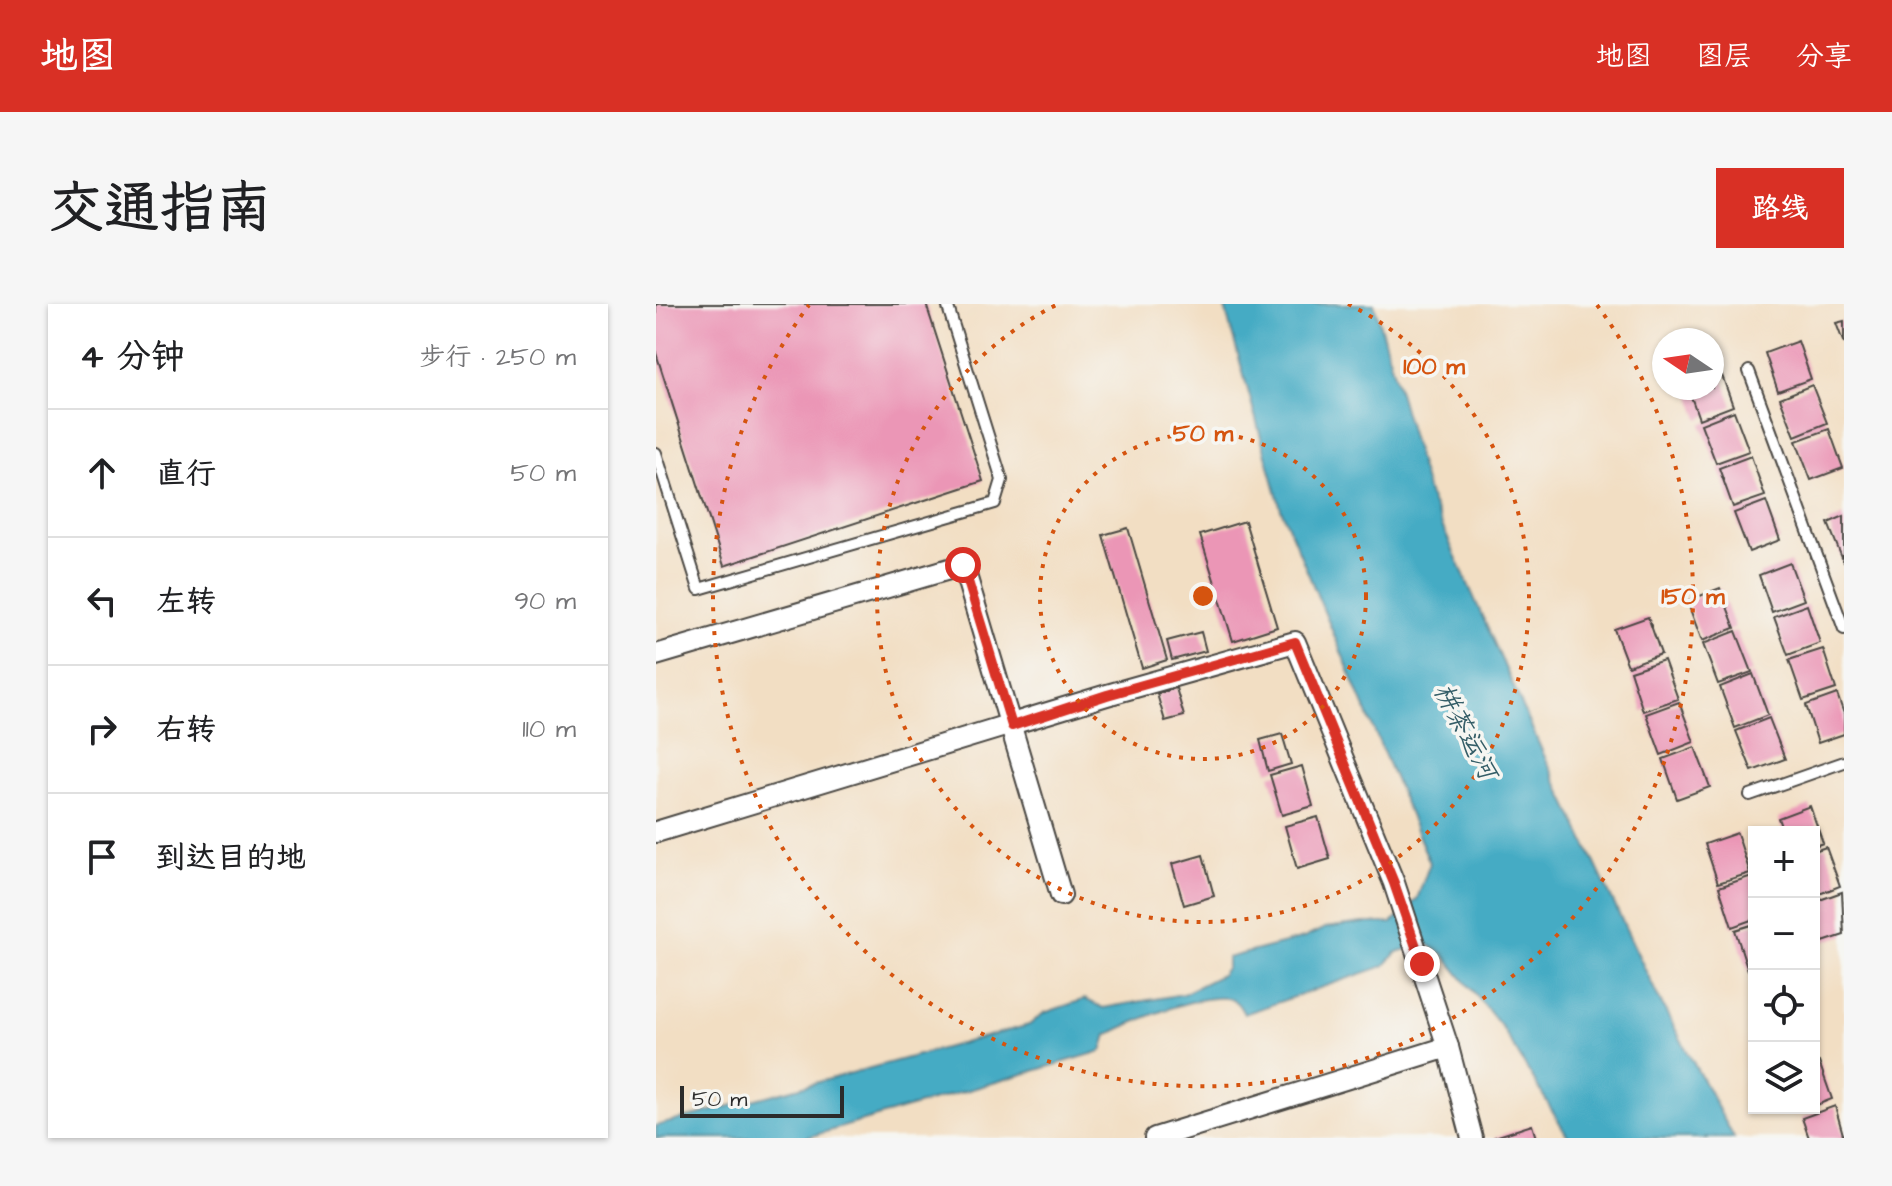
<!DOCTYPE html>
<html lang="zh">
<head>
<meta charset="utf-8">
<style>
  body { margin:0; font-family:"Architects Daughter","LXGW WenKai TC",sans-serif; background:#f6f6f6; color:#202124 }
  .controls { position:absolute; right:24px; bottom:24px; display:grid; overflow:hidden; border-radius:0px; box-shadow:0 2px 6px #0004 }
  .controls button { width:72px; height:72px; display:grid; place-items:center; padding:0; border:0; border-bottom:2px solid #e0e0e0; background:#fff; color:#202124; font:40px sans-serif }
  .compass { position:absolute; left:996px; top:24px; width:72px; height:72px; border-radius:50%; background:#fff; box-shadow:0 2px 6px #0004; rotate:283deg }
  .scale { position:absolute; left:24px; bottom:20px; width:164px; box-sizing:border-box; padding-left:8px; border:4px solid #2b2b2b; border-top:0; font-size:22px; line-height:28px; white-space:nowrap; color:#2b2b2b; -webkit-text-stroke:6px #f6f6f2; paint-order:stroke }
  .stop { position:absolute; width:24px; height:24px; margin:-18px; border:6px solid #d93025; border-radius:50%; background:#fff }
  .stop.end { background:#d93025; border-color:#fff; box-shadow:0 2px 8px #0008 }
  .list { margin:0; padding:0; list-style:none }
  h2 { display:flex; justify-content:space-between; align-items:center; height:104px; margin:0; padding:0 32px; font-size:34px }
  h2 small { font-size:26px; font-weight:400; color:#757577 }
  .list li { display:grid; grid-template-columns:52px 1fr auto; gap:24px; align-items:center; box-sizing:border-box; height:128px; padding:0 32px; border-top:2px solid #e0e0e0 }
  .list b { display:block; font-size:30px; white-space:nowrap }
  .list em { font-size:26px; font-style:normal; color:#757577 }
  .icon { flex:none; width:44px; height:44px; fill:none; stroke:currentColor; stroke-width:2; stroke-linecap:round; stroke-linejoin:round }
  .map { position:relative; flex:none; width:1188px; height:834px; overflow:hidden; border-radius:0px }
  header { display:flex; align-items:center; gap:48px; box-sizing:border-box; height:112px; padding:0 40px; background:#d93025; color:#fff }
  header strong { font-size:38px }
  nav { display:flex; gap:44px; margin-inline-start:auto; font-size:28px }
  .intro { display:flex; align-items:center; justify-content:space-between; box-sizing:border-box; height:192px; padding:0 48px }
  h1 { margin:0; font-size:56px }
  .button { padding:20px 36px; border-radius:0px; background:#d93025; color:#fff; font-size:28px; font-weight:700 }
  main { display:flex; gap:48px; padding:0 48px }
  aside { flex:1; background:#fff; border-radius:0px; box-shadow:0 2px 6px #0004 }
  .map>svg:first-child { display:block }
  .water { fill:#45abc4; stroke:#386b78; stroke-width:2 }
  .building { fill:#eb96b6 }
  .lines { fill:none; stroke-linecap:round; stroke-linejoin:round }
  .service-casing { stroke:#494642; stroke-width:14 }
  .minor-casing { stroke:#494642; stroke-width:24 }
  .service { stroke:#fff; stroke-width:10 }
  .minor { stroke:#fff; stroke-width:20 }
  .route { stroke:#d93025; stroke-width:10 }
  .ring { fill:none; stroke:#d5540f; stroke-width:4; stroke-dasharray:4 8 }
  .labels { text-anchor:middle; stroke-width:7; stroke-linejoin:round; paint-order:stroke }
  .water-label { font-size:26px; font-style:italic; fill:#355e68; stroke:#f6f6f2 }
  .centre { fill:#d5540f; stroke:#f6f6f2; stroke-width:4 }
  .ring-label { font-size:24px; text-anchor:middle; font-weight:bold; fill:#d5540f; stroke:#f6f6f2; stroke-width:7; stroke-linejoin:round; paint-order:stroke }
</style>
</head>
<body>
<header>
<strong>地图</strong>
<nav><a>地图</a><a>图层</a><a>分享</a></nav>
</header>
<div class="intro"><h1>交通指南</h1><a class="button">路线</a></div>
<main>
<aside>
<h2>4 分钟<small>步行 · 250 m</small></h2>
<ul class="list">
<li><svg class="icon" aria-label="ahead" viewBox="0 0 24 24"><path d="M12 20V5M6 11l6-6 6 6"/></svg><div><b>直行</b></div><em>50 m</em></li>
<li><svg class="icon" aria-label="left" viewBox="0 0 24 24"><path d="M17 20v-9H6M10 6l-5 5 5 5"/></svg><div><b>左转</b></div><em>90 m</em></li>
<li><svg class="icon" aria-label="right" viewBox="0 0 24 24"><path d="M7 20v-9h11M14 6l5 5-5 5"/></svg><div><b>右转</b></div><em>110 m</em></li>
<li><svg class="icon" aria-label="arrive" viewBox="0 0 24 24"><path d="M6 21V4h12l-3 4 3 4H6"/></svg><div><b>到达目的地</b></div></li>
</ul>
</aside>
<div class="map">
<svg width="1188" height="834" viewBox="0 0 1188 834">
  <rect width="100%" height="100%" fill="#f6f6f2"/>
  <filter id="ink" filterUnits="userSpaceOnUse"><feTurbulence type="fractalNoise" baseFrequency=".0125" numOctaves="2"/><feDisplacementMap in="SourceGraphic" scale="16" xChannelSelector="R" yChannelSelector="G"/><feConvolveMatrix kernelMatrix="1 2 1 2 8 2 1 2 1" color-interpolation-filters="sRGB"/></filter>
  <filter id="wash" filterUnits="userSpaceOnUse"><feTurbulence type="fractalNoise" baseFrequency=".006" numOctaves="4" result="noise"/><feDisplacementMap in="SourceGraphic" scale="32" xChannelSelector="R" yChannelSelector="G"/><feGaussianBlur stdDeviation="1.8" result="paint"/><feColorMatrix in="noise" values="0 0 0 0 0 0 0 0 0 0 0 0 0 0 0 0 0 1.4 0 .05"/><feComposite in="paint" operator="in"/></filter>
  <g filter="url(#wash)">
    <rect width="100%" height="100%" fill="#f2dec3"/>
    <path class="water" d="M568,0H718L772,190L887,449L1003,695L1078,834H913L845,722L787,650L771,640L741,648L728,662L588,710C584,702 580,695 570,694C537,691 481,716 451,731L446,747L149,834H0V822L373,721L388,709L429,695L447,704L527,690L565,671L571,663V654L648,634L669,624L707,619H736L761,595L774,559L625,205Z"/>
    <g id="blocks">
      <g class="building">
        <polygon points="0,0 270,0 327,177 68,262 0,49"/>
        <polygon points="1188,17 1188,40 1180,19"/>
        <polygon points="1142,37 1155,75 1122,87 1109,49"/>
        <polygon points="1063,63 1077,102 1043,115 1032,84 1056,84 1056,65"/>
        <polygon points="1156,81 1171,119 1139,132 1124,94"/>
        <polygon points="1078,107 1093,147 1060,159 1045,120"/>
        <polygon points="1173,125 1187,164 1155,176 1140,137"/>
        <polygon points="1095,152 1109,192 1077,203 1063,164"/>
        <polygon points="1110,197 1124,236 1093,248 1078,209"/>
        <polygon points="1188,212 1188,259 1172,219"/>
        <polygon points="589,217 621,323 577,337 544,231"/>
        <polygon points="472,224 511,356 486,364 447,231"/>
        <polygon points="1134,259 1148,296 1116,308 1103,271"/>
        <polygon points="1064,284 1079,324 1046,337 1031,297"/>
        <polygon points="1151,301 1164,339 1132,351 1118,313"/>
        <polygon points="992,313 1005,350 972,362 958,325"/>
        <polygon points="1080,327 1096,368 1062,380 1047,340"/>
        <polygon points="545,328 550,347 516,356 511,337"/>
        <polygon points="1167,345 1180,385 1147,396 1133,356"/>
        <polygon points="1008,356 1022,395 987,407 974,367"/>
        <polygon points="1097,370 1112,411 1079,424 1064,383"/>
        <polygon points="520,384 528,412 509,417 501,390"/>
        <polygon points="1181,390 1188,410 1188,430 1162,439 1150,401"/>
        <polygon points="1023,398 1038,438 1005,451 990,410"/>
        <polygon points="1113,414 1129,455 1096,467 1080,427"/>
        <polygon points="626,430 635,460 612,467 604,436"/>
        <polygon points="1039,443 1054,483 1021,495 1007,455"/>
        <polygon points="646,462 657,502 626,511 614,471"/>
        <polygon points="1154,502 1167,539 1158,542 1158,528 1127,528 1122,514"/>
        <polygon points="662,513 674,555 641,565 629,522"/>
        <polygon points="1081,529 1094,569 1062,579 1049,540"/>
        <polygon points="1170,543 1184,582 1158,592 1158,547"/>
        <polygon points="547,551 558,592 528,601 516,560"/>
        <polygon points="1096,572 1098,579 1098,615 1076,623 1063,583"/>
        <polygon points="1186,588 1188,631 1167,638 1158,611 1158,598"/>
        <polygon points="1098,620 1098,664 1092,666 1079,626"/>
        <polygon points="1163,758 1176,795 1158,802 1158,760"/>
        <polygon points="1179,802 1188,834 1153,834 1146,814"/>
        <polygon points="876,821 880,834 840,834 839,833"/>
      </g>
    </g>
  </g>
  <g filter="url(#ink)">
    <use href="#blocks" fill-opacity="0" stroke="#494642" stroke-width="2"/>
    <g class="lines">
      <defs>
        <g id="service">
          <polyline points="1093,67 1188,325"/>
          <polyline points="0,149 43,285 339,199 346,176 291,0"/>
          <polyline points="1094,491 1188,458"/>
        </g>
        <g id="minor">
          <polyline points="0,351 307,261 405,591"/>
          <polyline points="0,528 451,391 639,338 738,579 792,743 816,834"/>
          <polyline points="499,834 792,743"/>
        </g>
      </defs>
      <use href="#service" class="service-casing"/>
      <use href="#minor" class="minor-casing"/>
      <use href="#service" class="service"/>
      <use href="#minor" class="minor"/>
    </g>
  </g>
  <g class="lines" filter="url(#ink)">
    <polyline class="route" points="307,261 356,422 451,391 639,338 738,579 766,660"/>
  </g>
  <g class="ring">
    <circle cx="547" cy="292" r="163"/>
    <path d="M692 0A326 326 0 1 1 402 0"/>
    <path d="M941 1A490 490 0 1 1 153 1"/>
  </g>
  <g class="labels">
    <g class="water-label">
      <text transform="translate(810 427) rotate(62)" y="9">栟茶运河</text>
    </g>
  </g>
  <circle cx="547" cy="292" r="12" class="centre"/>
  <g class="ring-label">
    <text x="778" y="70">100 m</text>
    <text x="547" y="137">50 m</text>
    <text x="1037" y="300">150 m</text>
  </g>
</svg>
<div class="controls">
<button>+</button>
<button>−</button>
<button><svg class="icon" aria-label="locate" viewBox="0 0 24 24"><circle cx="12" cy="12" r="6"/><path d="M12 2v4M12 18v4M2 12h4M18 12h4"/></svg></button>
<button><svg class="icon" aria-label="layers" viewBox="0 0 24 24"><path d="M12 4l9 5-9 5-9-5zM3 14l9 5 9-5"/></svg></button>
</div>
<svg class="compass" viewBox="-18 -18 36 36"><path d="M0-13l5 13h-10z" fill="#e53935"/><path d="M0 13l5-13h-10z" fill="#757577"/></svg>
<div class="scale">50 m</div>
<div class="stop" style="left:307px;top:261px"></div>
<div class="stop end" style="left:766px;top:660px"></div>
</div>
</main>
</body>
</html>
